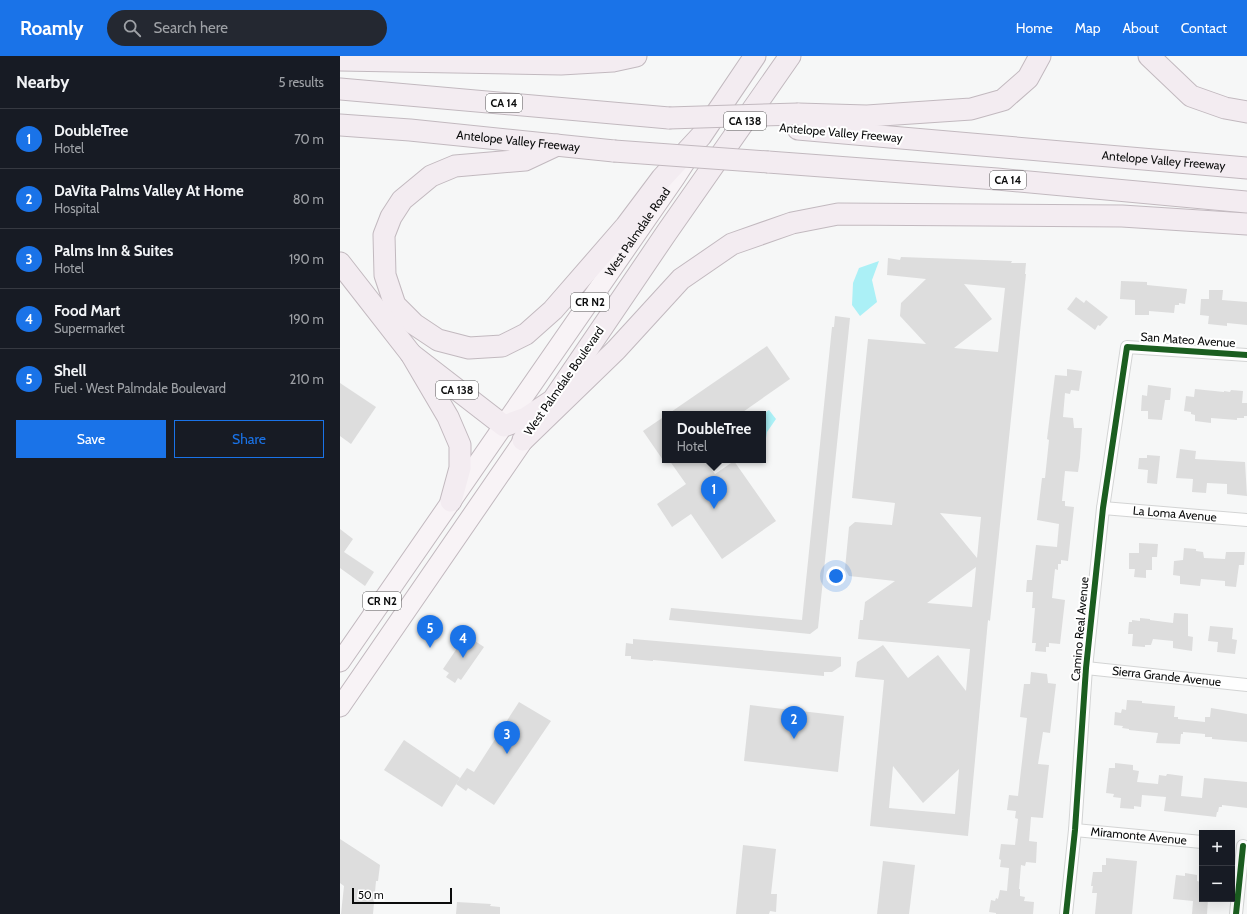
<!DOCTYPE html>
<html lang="en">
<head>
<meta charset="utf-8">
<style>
  body { margin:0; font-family:Cabin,sans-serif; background:#242831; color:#f1f3f6 }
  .controls { position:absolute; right:12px; bottom:12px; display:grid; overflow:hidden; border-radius:0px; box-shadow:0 4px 16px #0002 }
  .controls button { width:36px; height:36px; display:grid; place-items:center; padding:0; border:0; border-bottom:1px solid #363941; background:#171b24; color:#f1f3f6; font:20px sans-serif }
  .scale { position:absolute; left:12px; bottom:10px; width:100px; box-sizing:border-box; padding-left:4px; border:2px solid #0b0c0c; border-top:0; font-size:11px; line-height:14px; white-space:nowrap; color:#0b0c0c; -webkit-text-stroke:3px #fff; paint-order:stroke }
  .you { position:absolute; left:496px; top:520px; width:14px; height:14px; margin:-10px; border:3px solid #fff; border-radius:50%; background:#1a73e8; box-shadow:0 0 0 6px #1a73e833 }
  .badge { display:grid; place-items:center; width:26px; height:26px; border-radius:50%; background:#1a73e8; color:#fff; font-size:13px; font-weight:700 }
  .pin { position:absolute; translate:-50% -33px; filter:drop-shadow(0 1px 2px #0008) }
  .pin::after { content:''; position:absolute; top:21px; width:14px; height:12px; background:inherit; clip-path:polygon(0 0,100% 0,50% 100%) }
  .popup { position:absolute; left:322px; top:355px; width:104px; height:52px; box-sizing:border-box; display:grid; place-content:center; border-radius:0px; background:#171b24; filter:drop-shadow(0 1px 3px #0005); font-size:13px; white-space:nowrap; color:#9ea1a6 }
  .popup b { font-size:15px; color:#f1f3f6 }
  .popup::after { content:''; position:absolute; left:50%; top:100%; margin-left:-8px; border:8px solid transparent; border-top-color:#171b24 }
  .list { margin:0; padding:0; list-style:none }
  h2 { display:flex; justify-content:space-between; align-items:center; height:52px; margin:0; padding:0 16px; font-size:17px }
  h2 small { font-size:13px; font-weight:400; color:#9ea1a6 }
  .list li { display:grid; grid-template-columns:26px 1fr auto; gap:12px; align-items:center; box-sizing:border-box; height:60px; padding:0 16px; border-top:1px solid #363941 }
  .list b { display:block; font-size:15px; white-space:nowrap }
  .list p { margin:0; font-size:13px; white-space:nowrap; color:#9ea1a6 }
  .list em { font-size:13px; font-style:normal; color:#9ea1a6 }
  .actions { display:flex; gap:8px; padding:12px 16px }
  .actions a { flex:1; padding:9px 0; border:1px solid #1a73e8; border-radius:0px; text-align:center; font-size:14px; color:#1a73e8 }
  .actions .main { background:#1a73e8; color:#fff }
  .icon { flex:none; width:22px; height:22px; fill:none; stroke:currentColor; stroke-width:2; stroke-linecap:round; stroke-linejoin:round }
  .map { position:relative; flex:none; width:907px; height:858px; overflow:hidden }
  header { display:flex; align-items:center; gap:24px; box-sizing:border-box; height:56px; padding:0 20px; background:#1a73e8; color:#fff }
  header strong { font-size:19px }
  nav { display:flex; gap:22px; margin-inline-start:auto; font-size:14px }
  .search { width:280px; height:36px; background:#242831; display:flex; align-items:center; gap:10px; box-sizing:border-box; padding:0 14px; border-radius:22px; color:#9ea1a6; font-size:15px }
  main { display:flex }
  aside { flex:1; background:#171b24 }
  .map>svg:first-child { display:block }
  .water { fill:#abf0f6 }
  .building { fill:#ddd; fill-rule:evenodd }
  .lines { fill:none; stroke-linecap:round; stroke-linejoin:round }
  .street-casing { stroke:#d3d4d4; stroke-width:14 }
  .primary-casing { stroke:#c2b9bf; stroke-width:21 }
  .highway-casing { stroke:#c2b9bf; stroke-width:23 }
  .street { stroke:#fefefe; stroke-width:12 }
  .primary { stroke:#f8f3f6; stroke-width:19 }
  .highway { stroke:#f3ecf1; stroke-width:21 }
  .highway-bridge-casing { stroke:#c2b9bf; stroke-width:23; stroke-linecap:butt }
  .highway-bridge { stroke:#f3ecf1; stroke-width:21 }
  .cycleway-casing { stroke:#fff; stroke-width:8 }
  .cycleway { stroke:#1b5e20; stroke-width:6 }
  .labels { text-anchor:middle; stroke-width:4; stroke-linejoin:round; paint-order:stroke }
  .shield { fill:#fff; stroke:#545555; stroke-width:1 }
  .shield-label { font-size:11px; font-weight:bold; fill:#0b0c0c }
  .street-label { font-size:12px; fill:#0b0c0c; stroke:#fff }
</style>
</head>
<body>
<header>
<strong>Roamly</strong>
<div class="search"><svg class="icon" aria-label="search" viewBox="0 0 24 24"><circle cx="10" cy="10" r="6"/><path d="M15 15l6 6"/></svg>Search here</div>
<nav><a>Home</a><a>Map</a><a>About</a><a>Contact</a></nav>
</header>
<main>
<aside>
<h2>Nearby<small>5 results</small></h2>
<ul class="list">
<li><span class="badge">1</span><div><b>DoubleTree</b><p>Hotel</p></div><em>70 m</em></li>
<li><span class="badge">2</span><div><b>DaVita Palms Valley At Home</b><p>Hospital</p></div><em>80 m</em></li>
<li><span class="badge">3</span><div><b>Palms Inn &amp; Suites</b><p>Hotel</p></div><em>190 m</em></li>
<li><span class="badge">4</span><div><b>Food Mart</b><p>Supermarket</p></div><em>190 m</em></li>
<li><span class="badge">5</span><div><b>Shell</b><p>Fuel · West Palmdale Boulevard</p></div><em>210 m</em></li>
</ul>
<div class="actions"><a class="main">Save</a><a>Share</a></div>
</aside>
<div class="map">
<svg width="907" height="858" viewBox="0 0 907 858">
  <rect width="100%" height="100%" fill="#f6f7f7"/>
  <g class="water">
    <polygon points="539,205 532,224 537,246 520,260 512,249 513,227 519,212"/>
    <polygon points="429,354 436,363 427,376 426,382 423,385 423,358"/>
  </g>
  <g class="building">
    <path d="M561,201L672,205L671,207H686L685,218H686L650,565L648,564L628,780L530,770L544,624L515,621L517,606L543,589L568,622L598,599L626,635L630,593L518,583L520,564H523L525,546L555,525L509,520L505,513L509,471L515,466L552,469L555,447L512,442L528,283L586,288L560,260L561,247L586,223L547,219L548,202L560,204ZM624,228L665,232L658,296L614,292L652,263ZM600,457L641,461L637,502ZM636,511L632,551L587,547ZM553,710L583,747L619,713L615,758L549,752Z"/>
    <polygon points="781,225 807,226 807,229 847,233 845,248 839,247 839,249 835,249 834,257 809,255 809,259 795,259 795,244 780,243"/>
    <polygon points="869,234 883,234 882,244 907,246 907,269 887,267 887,270 868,268 869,260 860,259 861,243 869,243"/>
    <polygon points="736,241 744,247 746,244 768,261 760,270 758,269 755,274 727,253"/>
    <polygon points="495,260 510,262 478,572 470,578 329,564 331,552 462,564 492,271 494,271"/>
    <polygon points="427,290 450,323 400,358 328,358"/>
    <polygon points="727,313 742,315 739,335 731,334 730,338 725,337 723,361 733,362 734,372 742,372 740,402 738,416 725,415 722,445 725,445 725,450 734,451 728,505 721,504 721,508 718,508 718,514 715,513 712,542 725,544 720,588 709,587 709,591 706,591 706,596 695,595 696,587 692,587 695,552 692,552 693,536 686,536 687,524 692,524 696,489 717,491 719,468 697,464 702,422 705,422 709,384 707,383 715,319 727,320"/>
    <polygon points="0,327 36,351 11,388 0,380"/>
    <polygon points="808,329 831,332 830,344 825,344 822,364 808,363 808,355 801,355 802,339 807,340"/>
    <polygon points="855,333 884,336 884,335 890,336 891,334 903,335 902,347 907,347 907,360 904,360 904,362 897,362 897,364 871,362 871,367 855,365 855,359 851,358 851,356 844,355 846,340 854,341"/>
    <polygon points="325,360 325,407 303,375"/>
    <polygon points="840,393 856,395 855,403 905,406 907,440 887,438 887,428 867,427 866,437 852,436 853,423 836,422"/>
    <polygon points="807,399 820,400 817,428 807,427 808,414 798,413 799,402 807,402"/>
    <polygon points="329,404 365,404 375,418 394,405 436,465 382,503 351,458 332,471 317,448 346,428"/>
    <polygon points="0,473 13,483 4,496 34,516 25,530 0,512"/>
    <polygon points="799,487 818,488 817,501 812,501 812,514 806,514 806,522 794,521 795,513 789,513 789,497 799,497"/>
    <polygon points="844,492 856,493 856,495 863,496 864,502 885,503 886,496 905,496 904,509 899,509 896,531 885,530 885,525 861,523 860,530 840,528 840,520 833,519 834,505 843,504"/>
    <polygon points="834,557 848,558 848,580 853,581 852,595 833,592 833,585 813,583 811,589 805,589 805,591 792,590 793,578 788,578 789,566 792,566 792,564 800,565 800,562 810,563 810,564 833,567"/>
    <polygon points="870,570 893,572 892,583 897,584 895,598 877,596 878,586 868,585"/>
    <polygon points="126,579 144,591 121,624 118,622 115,627 106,621 109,617 103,613"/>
    <polygon points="293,583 501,601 501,610 492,616 484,616 484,620 313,604 313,605 291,603 291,600 285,600 286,587 293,588"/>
    <polygon points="691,616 707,618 708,627 716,628 710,677 703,676 698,708 709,709 703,762 691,761 689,785 697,786 696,807 686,806 685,810 681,809 679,833 680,833 680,840 685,841 684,845 694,846 693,858 656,858 656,857 649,856 651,844 655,845 656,842 658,843 660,834 667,835 669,812 660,811 661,804 659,803 661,788 675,789 678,763 675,762 676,755 667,754 669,739 678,740 687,662 680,661 684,628 690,628"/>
    <polygon points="787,644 802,645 802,647 835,650 834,661 838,661 838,663 865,666 865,661 870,661 871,652 907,658 907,686 872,683 872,681 865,681 865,678 843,676 843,678 841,678 840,688 816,687 818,677 789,674 789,673 782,672 783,670 774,669 775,656 781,657 782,653 786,654"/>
    <polygon points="179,646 211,665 154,749 128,732 126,735 116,728 127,712 134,716"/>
    <polygon points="410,649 504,660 498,716 404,705"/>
    <polygon points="64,684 120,722 102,751 44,714"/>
    <polygon points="775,707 793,709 793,714 799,715 797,726 818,728 819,719 826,720 827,718 828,718 843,720 841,740 862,742 864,722 907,726 907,752 882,749 882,751 879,751 878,756 877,756 876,761 824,755 826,741 802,739 801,751 794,750 794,753 780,752 781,742 773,741 774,738 766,737 769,712 775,712"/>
    <polygon points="0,783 40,809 38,825 36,825 33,858 1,858 4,830 0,827"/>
    <polygon points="403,789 436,793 431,838 437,838 436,856 430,855 429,858 396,858"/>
    <polygon points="766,802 797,805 792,858 755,858 757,837 752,837 753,830 751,830 753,816 762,816 762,809 766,809"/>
    <polygon points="543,805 575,809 569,858 537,858"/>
    <polygon points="845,817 857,819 857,825 861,826 860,830 862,830 862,843 868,843 867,858 852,858 853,845 833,843 836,819 845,820"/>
    <polygon points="117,846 151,848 150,850 160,851 160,858 116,858"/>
  </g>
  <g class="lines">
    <defs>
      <g id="street">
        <path id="s1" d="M763,452L907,464"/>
        <path id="s2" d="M746,612L907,629"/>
        <path id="s3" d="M735,774L862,786"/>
        <polyline points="726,858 735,774 746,612 763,452 787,291 907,299"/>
        <polyline points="896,858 903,790"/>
      </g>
      <g id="primary">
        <path id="s4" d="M0,606L335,122L346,105"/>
        <polyline points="0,651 192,372"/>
      </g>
      <g id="highway">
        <polyline points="809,0 851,40 885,52 907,56"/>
        <polyline points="0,4 221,8 273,5 296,0"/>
        <polyline points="0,33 329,62"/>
        <polyline points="458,58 527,60 631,53 663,44 688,22 700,0"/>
        <path id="s5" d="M0,69L70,74L274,95"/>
        <path id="s6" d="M458,73L907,112"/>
        <polyline points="217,89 185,104 115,110 91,120 62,144 51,161 44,179 45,219 55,249 74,268 98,284 129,292 162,290 186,278 213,254 286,170 322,122 361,80 415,0"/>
        <polyline points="428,106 657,123 907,146"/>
        <polyline points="0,207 71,298 108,361 120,389 120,412 111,445"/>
        <polyline points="71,298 164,370 186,362 213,344 327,176 450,0"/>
        <polyline points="183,384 276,294 341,223 392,188 452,167 498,158 782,160 907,168"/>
      </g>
    </defs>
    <use href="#street" class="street-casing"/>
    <use href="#primary" class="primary-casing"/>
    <use href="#highway" class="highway-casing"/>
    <use href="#street" class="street"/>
    <use href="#primary" class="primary"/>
    <use href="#highway" class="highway"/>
    <defs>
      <g id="highway-bridge">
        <polyline points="329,62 458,58"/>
        <polyline points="274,95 428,106"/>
      </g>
    </defs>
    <use href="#highway-bridge" class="highway-bridge-casing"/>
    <use href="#highway-bridge" class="highway-bridge"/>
    <defs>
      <g id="cycleway">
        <polyline points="726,858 735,774 746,612 763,452 787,291 907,299"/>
        <polyline points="896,858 903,790"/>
      </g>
    </defs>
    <use href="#cycleway" class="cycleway-casing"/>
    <use href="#cycleway" class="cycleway"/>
  </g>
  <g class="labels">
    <g class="shield">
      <rect x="146" y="38" width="36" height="18" rx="3"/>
      <rect x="384" y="56" width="42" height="18" rx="3"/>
      <rect x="650" y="115" width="36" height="18" rx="3"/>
      <rect x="231" y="237" width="38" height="18" rx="3"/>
      <rect x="96" y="325" width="42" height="18" rx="3"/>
      <rect x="23" y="536" width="38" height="18" rx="3"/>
    </g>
    <g class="shield-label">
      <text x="164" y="51">CA 14</text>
      <text x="405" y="69">CA 138</text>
      <text x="668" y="128">CA 14</text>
      <text x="250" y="250">CR N2</text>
      <text x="117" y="338">CA 138</text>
      <text x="42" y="549">CR N2</text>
    </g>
    <g class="street-label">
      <text transform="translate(501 77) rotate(5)" y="4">Antelope Valley Freeway</text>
      <text dy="4" stroke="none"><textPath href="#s5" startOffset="179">Antelope Valley Freeway</textPath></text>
      <text dy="4" stroke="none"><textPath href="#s6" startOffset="367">Antelope Valley Freeway</textPath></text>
      <text dy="4" stroke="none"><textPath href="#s4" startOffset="523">West Palmdale Road</textPath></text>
      <text transform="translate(848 284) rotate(4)" y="4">San Mateo Avenue</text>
      <text transform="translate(224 325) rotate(-55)" y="4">West Palmdale Boulevard</text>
      <text dy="4" stroke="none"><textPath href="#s1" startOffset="72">La Loma Avenue</textPath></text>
      <text transform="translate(740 573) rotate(-85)" y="4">Camino Real Avenue</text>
      <text dy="4" stroke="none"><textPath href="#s2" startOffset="81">Sierra Grande Avenue</textPath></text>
      <text dy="4" stroke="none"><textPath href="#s3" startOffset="64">Miramonte Avenue</textPath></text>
    </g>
  </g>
</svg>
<div class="controls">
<button>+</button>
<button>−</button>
</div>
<div class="scale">50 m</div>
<div class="you"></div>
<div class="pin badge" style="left:374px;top:453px">1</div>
<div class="popup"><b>DoubleTree</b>Hotel</div>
<div class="pin badge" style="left:454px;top:683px">2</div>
<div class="pin badge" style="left:167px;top:698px">3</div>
<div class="pin badge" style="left:123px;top:602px">4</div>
<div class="pin badge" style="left:90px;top:592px">5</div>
</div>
</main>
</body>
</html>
